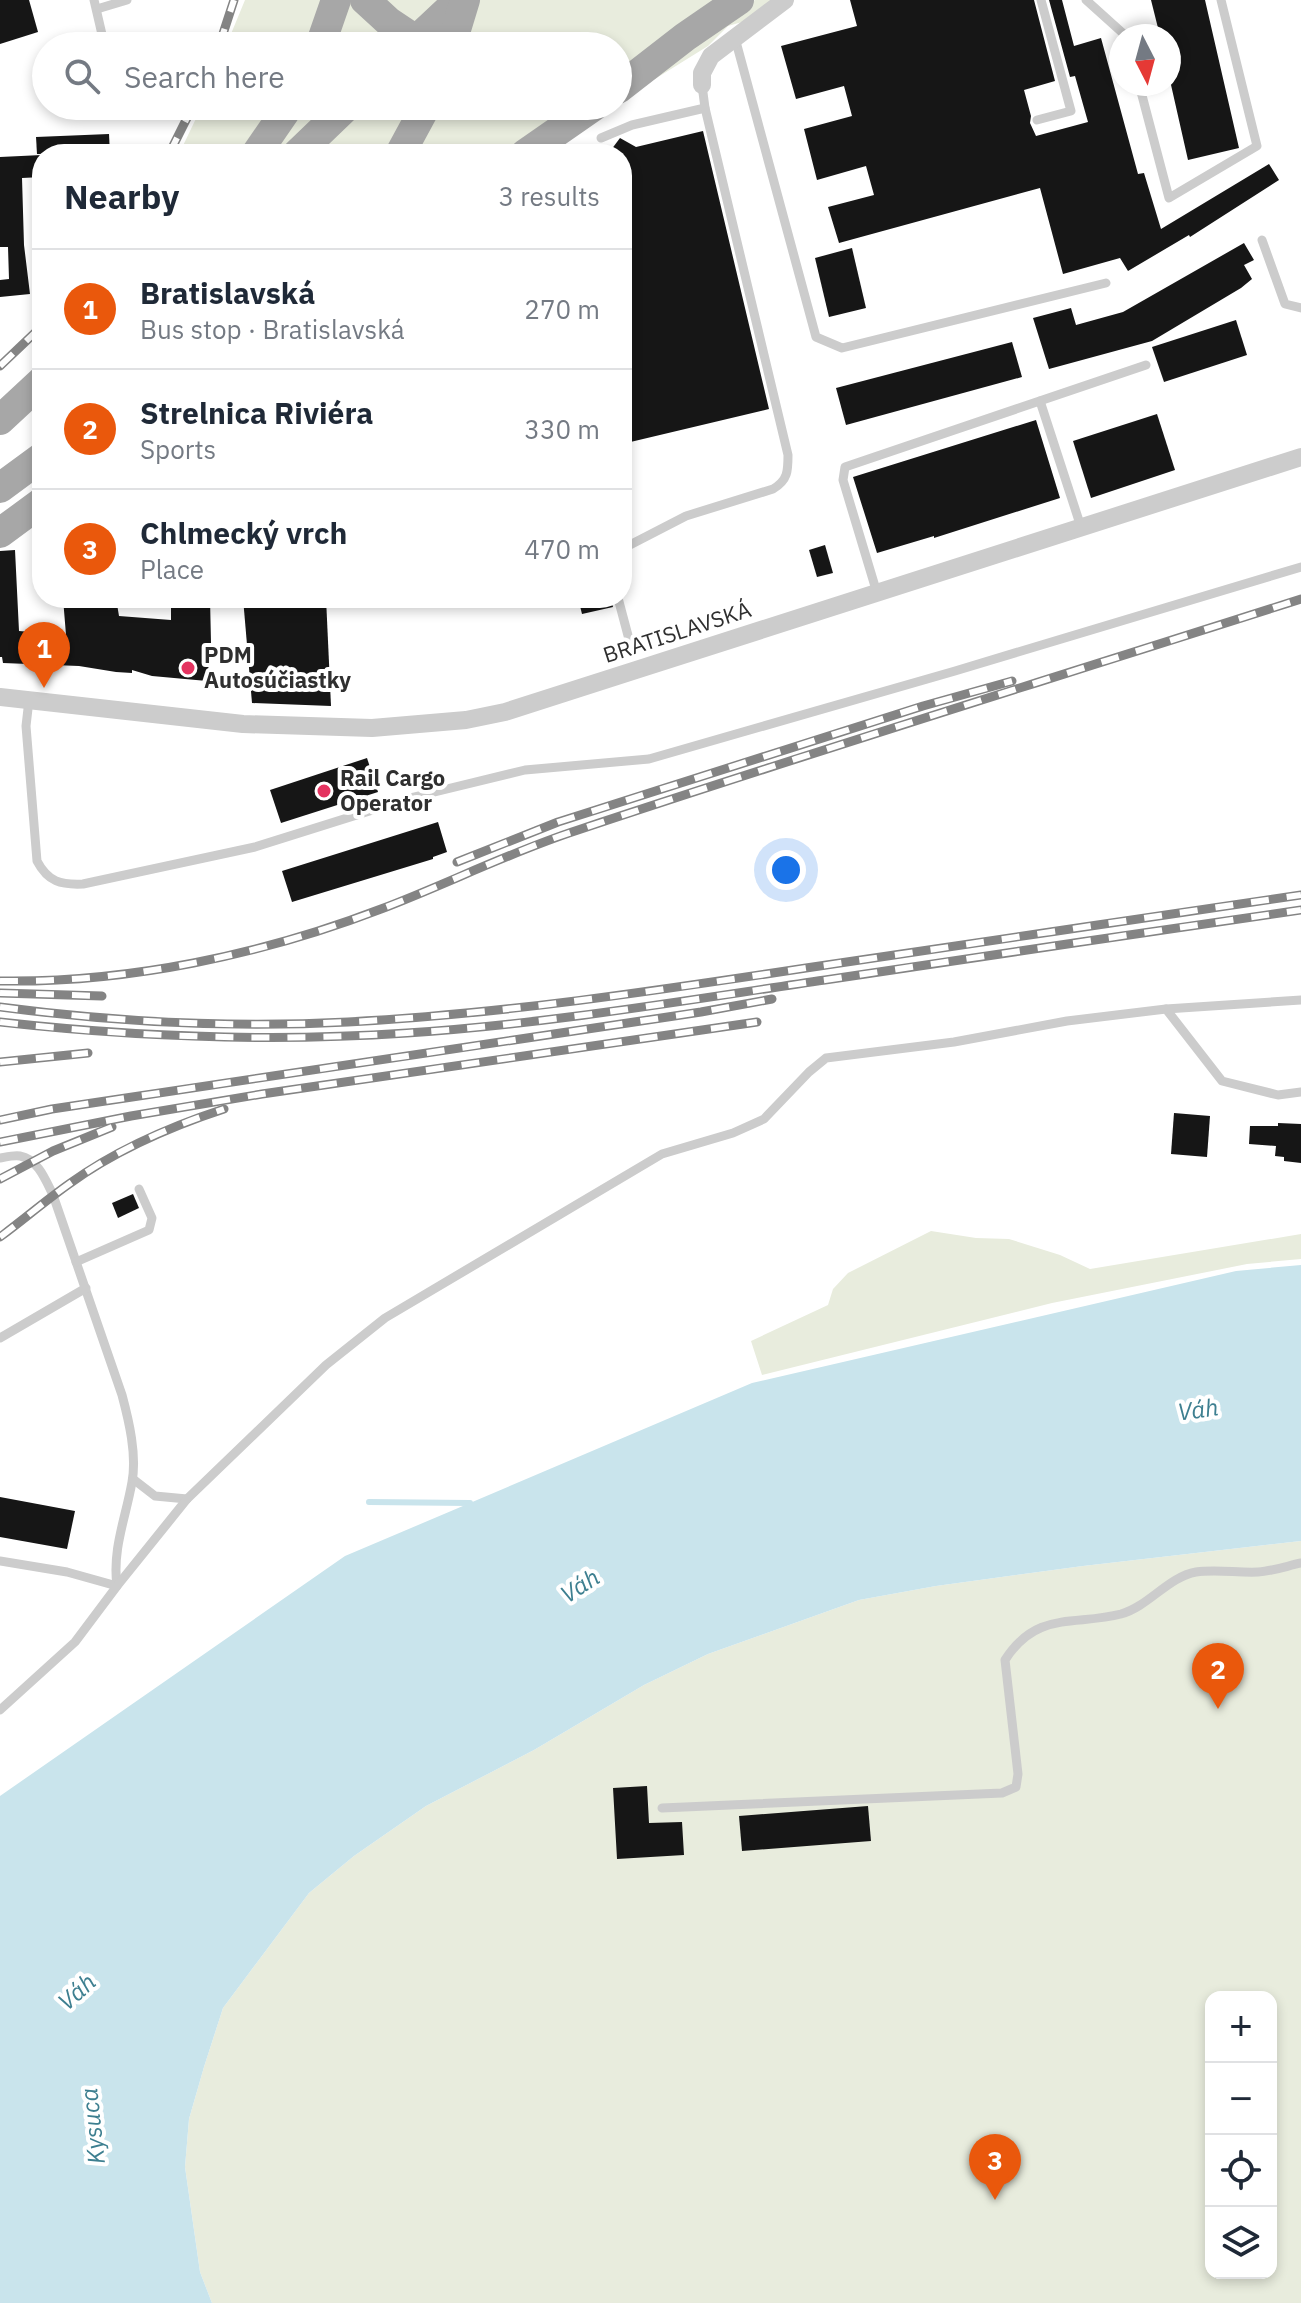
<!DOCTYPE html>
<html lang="en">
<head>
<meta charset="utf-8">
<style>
  body { margin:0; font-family:"IBM Plex Sans",sans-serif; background:#f2f2f3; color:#1f2937 }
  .controls { position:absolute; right:24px; bottom:24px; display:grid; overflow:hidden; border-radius:16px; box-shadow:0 4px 12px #0003 }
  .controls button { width:72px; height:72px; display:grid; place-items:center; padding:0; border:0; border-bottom:2px solid #e0e1e3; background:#fff; color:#1f2937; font:40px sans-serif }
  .compass { position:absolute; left:1109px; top:24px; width:72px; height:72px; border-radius:50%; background:#fff; box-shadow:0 4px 12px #0003; rotate:174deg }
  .you { position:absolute; left:786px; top:870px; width:28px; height:28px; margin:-20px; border:6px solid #fff; border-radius:50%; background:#1a73e8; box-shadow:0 0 0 12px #1a73e833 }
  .badge { display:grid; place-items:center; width:52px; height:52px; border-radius:50%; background:#ea580c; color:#fff; font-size:26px; font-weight:700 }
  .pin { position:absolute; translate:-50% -66px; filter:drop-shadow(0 2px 4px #0008) }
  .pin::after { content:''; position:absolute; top:42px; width:28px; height:24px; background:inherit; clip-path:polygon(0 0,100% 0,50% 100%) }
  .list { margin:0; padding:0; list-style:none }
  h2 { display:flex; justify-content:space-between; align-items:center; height:104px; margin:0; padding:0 32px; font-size:34px }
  h2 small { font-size:26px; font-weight:400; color:#747a83 }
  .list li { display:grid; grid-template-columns:52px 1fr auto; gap:24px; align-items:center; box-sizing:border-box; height:120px; padding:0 32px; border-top:2px solid #e0e1e3 }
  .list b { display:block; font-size:30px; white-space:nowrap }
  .list p { margin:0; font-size:26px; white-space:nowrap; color:#747a83 }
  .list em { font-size:26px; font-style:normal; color:#747a83 }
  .icon { flex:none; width:44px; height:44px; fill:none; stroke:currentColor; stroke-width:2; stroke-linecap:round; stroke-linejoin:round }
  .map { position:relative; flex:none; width:1301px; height:2303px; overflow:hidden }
  .search { position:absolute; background:#fff; box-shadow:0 4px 12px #0003; left:32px; top:32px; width:600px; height:88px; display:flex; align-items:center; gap:20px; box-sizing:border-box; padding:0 28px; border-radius:44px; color:#747a83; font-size:30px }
  .panel { position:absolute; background:#fff; box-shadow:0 4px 12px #0003; left:32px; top:144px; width:600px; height:464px; border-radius:32px }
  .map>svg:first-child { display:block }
  .green { fill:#e8ecdd; fill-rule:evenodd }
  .water { fill:#c9e4ec }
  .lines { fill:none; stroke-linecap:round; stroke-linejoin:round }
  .stream { stroke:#c9e4ec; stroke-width:6 }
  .building { fill:#161616 }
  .lane { stroke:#ccc; stroke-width:9 }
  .street { stroke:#ccc; stroke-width:18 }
  .primary { stroke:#a7a7a7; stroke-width:30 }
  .rail-casing { stroke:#848484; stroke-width:9 }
  .rail { stroke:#fff; stroke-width:6; stroke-dasharray:18; stroke-linecap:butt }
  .poi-dot { fill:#e43360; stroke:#fff; stroke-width:3 }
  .labels { text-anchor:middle; stroke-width:8; stroke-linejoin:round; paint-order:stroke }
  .street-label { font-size:22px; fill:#2f2f2f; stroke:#fff }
  .poi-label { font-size:22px; font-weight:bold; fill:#2f2f2f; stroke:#fff; text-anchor:start }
  .water-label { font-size:24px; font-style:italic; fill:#3d7f90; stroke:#fff }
</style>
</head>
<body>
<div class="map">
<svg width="1301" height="2303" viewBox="0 0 1301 2303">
  <rect width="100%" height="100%" fill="#fff"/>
  <g class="green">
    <polygon points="245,0 722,0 618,79 618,46 226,46"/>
    <polygon points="755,0 773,0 742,22 728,26 708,46 618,102"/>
    <polygon points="202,106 578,106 508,154 179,154"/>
    <polygon points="931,1231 976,1238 1009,1239 1060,1255 1090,1269 1301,1234 1301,1259 1247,1264 1052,1303 762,1375 751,1341 828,1305 833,1289 848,1273"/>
    <path d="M1301,1541V2303H212L200,2272L185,2167L189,2119L204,2067L223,2008L309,1893L354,1856L426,1806L534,1750L644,1685L708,1654L859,1600L936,1586L1083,1566ZM1211,1997H1271V2273H1211Z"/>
  </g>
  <polygon class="water" points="1301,1265 1301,1541 1083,1566 936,1586 859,1600 708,1654 644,1685 534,1750 426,1806 354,1856 309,1893 223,2008 204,2067 189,2119 185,2167 200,2272 212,2303 0,2303 0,1796 345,1556 470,1503 752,1383 1236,1271"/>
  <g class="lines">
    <polyline class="stream" points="369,1502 470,1503"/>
  </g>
  <g class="building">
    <polygon points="0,0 29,0 38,32 0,44"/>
    <polygon points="850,0 1034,0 1055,81 1024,90 1031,116 1030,123 1036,136 1088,122 1075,76 1070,77 1049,0 1062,0 1074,46 1101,38 1138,174 1144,173 1161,229 1269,164 1279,180 1190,237 1189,235 1128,271 1120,258 1063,274 1040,188 839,243 828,207 874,195 866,166 817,180 804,129 852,116 844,86 796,99 781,46 857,26"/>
    <polygon points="1151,0 1205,0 1239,148 1188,160 1169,76 1169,36 1160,36"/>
    <polygon points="703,131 769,409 622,444 622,154 608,154 620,138 636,147"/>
    <polygon points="109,134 110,154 37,154 36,137"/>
    <polygon points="42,155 42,177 22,178 24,245 30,294 0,297 0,280 9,279 8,247 0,247 0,157"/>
    <polygon points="1244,243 1254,260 1244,265 1252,279 1241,288 1152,341 1049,369 1033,318 1071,308 1076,325 1123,312"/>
    <polygon points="852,248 866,308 829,317 815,258"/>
    <polygon points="1236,320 1247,355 1164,382 1152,347"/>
    <polygon points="1012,342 1022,377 846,425 836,388"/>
    <polygon points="1157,414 1175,470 1091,498 1073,441"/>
    <polygon points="1036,420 1060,498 934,538 934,536 877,553 853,477"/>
    <polygon points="825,545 833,573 817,577 809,550"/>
    <polygon points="15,550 19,631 66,635 63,598 116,598 119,616 171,620 171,598 210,598 211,643 207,681 152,676 132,670 132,673 116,672 79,666 3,663 2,657 0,657 0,551"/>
    <polygon points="243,598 326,598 331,706 252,703"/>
    <polygon points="578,598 611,598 613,607 582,614"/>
    <polygon points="367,758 378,792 281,823 270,790"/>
    <polygon points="438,822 447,852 433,857 433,859 292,902 282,871"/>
    <polygon points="1174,1113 1210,1116 1207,1157 1171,1154"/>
    <polygon points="1278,1123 1301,1124 1301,1163 1284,1161 1284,1157 1275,1156 1276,1146 1249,1144 1250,1126 1278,1126"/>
    <polygon points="133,1194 139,1208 118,1218 112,1203"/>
    <polygon points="0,1497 75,1511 67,1549 0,1537"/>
    <polygon points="647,1786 649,1823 682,1822 684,1855 617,1859 613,1788"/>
    <polygon points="868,1806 871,1841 742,1851 739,1816"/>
  </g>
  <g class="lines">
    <g class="lane">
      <polyline points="94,0 104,43"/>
      <polyline points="1086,0 1126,36"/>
      <polyline points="97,9 127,0"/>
      <polyline points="735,38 816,337 842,348 1106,283"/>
      <polyline points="1139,84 1169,198 1257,146 1221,0"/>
      <polyline points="1037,120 1071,111 1041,0"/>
      <polyline points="601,138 632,125 705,108"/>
      <polyline points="1262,240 1285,304 1301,308"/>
      <polyline points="1040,401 1081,527"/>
      <path d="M622,549L686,516L773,489C788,480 788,471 788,455L705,108L702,85"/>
      <polyline points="877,593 843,480 845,467 1146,365"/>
      <polyline points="618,598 630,643"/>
      <path d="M29,700L26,726L37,861C48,882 61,885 83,884L255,847L414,797L525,770L649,759L955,671L1301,567"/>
      <polyline points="1166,1009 1222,1081 1278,1095 1301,1092"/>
      <path d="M0,1158C6,1157 14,1155 20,1156C38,1159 46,1181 53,1195L122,1395C129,1421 137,1455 132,1482C126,1517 112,1549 117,1586L67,1572L0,1561"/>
      <polyline points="76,1262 149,1230 152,1218 139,1189"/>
      <polyline points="0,1338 86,1288"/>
      <polyline points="133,1479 155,1496 187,1499"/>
      <polyline points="0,1710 75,1642 117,1586 187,1499 326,1365 385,1318 662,1154 733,1133 764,1119 809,1072 826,1058 954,1042 1067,1021 1166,1009 1301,1000"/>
      <path d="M662,1808L1002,1793L1016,1787L1018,1774L1005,1660C1037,1610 1075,1626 1121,1614C1149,1606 1168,1577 1196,1572C1216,1569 1238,1573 1258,1572C1273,1571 1287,1566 1301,1563"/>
    </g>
    <g class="street">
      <polyline points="702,85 702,73 711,56 785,0"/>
      <polyline points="0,697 243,724 372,728 466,720 505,712 636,670 1301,457"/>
    </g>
    <g class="primary">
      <polyline points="365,0 389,22 425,46"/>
      <polyline points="320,46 336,0"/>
      <polyline points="410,46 459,0"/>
      <polyline points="451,46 465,0"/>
      <polyline points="618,89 685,37 739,0"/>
      <polyline points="256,154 289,106"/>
      <polyline points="297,154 347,106"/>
      <polyline points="400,154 426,106"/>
      <polyline points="525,154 594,106"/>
      <polyline points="0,420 42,381"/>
      <polyline points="0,488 42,457"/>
      <polyline points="0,533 42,502"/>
    </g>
    <defs>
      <g id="rail">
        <polyline points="219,46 234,0"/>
        <polyline points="169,154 193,106"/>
        <polyline points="0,366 42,326"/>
        <polyline points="457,862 558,822 923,706 1012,681"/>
        <path d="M0,981C128,983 261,955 381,909C447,884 510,852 578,830C818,750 1060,676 1301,599"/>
        <polyline points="0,993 102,996"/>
        <path d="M0,1007C115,1022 232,1028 348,1022C502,1014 654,991 806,968C971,944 1136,919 1301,895"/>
        <path d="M0,1022C136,1037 271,1042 407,1033C548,1024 687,1000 825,980C984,956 1142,933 1301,910"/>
        <polyline points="0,1062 88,1053"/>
        <polyline points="0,1120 52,1109 701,1012 772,999"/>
        <polyline points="0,1142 131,1116 262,1094 757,1022"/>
        <polyline points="0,1179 53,1151 112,1127"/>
        <path d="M0,1237C23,1220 45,1201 69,1184C116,1150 169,1127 224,1109"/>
      </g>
    </defs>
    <use href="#rail" class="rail-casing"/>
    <use href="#rail" class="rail"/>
  </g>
  <g class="poi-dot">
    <circle cx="188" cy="668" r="8"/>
    <circle cx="324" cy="791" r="8"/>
  </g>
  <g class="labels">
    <g class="street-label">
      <text transform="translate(677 632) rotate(-18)" y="8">BRATISLAVSKÁ</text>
    </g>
    <g class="poi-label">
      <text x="204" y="663">PDM<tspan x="204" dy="25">Autosúčiastky</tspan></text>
      <text x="340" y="786">Rail Cargo<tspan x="340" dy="25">Operator</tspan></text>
    </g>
    <g class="water-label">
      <text transform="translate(1198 1410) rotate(-8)" y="8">Váh</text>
      <text transform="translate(580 1586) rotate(-33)" y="8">Váh</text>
      <text transform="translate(77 1992) rotate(-42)" y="8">Váh</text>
      <text transform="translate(93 2126) rotate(-96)" y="8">Kysuca</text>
    </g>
  </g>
</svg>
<div class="controls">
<button>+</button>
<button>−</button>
<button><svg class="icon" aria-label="locate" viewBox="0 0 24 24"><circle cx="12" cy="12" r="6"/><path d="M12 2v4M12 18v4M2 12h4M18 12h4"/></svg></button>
<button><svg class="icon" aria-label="layers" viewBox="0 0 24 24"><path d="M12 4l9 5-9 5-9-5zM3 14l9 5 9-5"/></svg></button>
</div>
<svg class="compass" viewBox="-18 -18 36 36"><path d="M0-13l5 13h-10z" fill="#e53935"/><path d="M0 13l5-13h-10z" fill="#747a83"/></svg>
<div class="you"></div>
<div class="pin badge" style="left:44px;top:688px">1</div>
<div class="pin badge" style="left:1218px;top:1709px">2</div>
<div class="pin badge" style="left:995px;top:2200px">3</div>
<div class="search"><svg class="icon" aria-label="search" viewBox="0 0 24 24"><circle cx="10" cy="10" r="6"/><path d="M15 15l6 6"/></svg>Search here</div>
<section class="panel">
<h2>Nearby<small>3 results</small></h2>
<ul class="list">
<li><span class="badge">1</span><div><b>Bratislavská</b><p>Bus stop · Bratislavská</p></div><em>270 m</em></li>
<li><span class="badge">2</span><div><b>Strelnica Riviéra</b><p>Sports</p></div><em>330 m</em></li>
<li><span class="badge">3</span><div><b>Chlmecký vrch</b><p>Place</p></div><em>470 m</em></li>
</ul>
</section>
</div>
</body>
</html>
